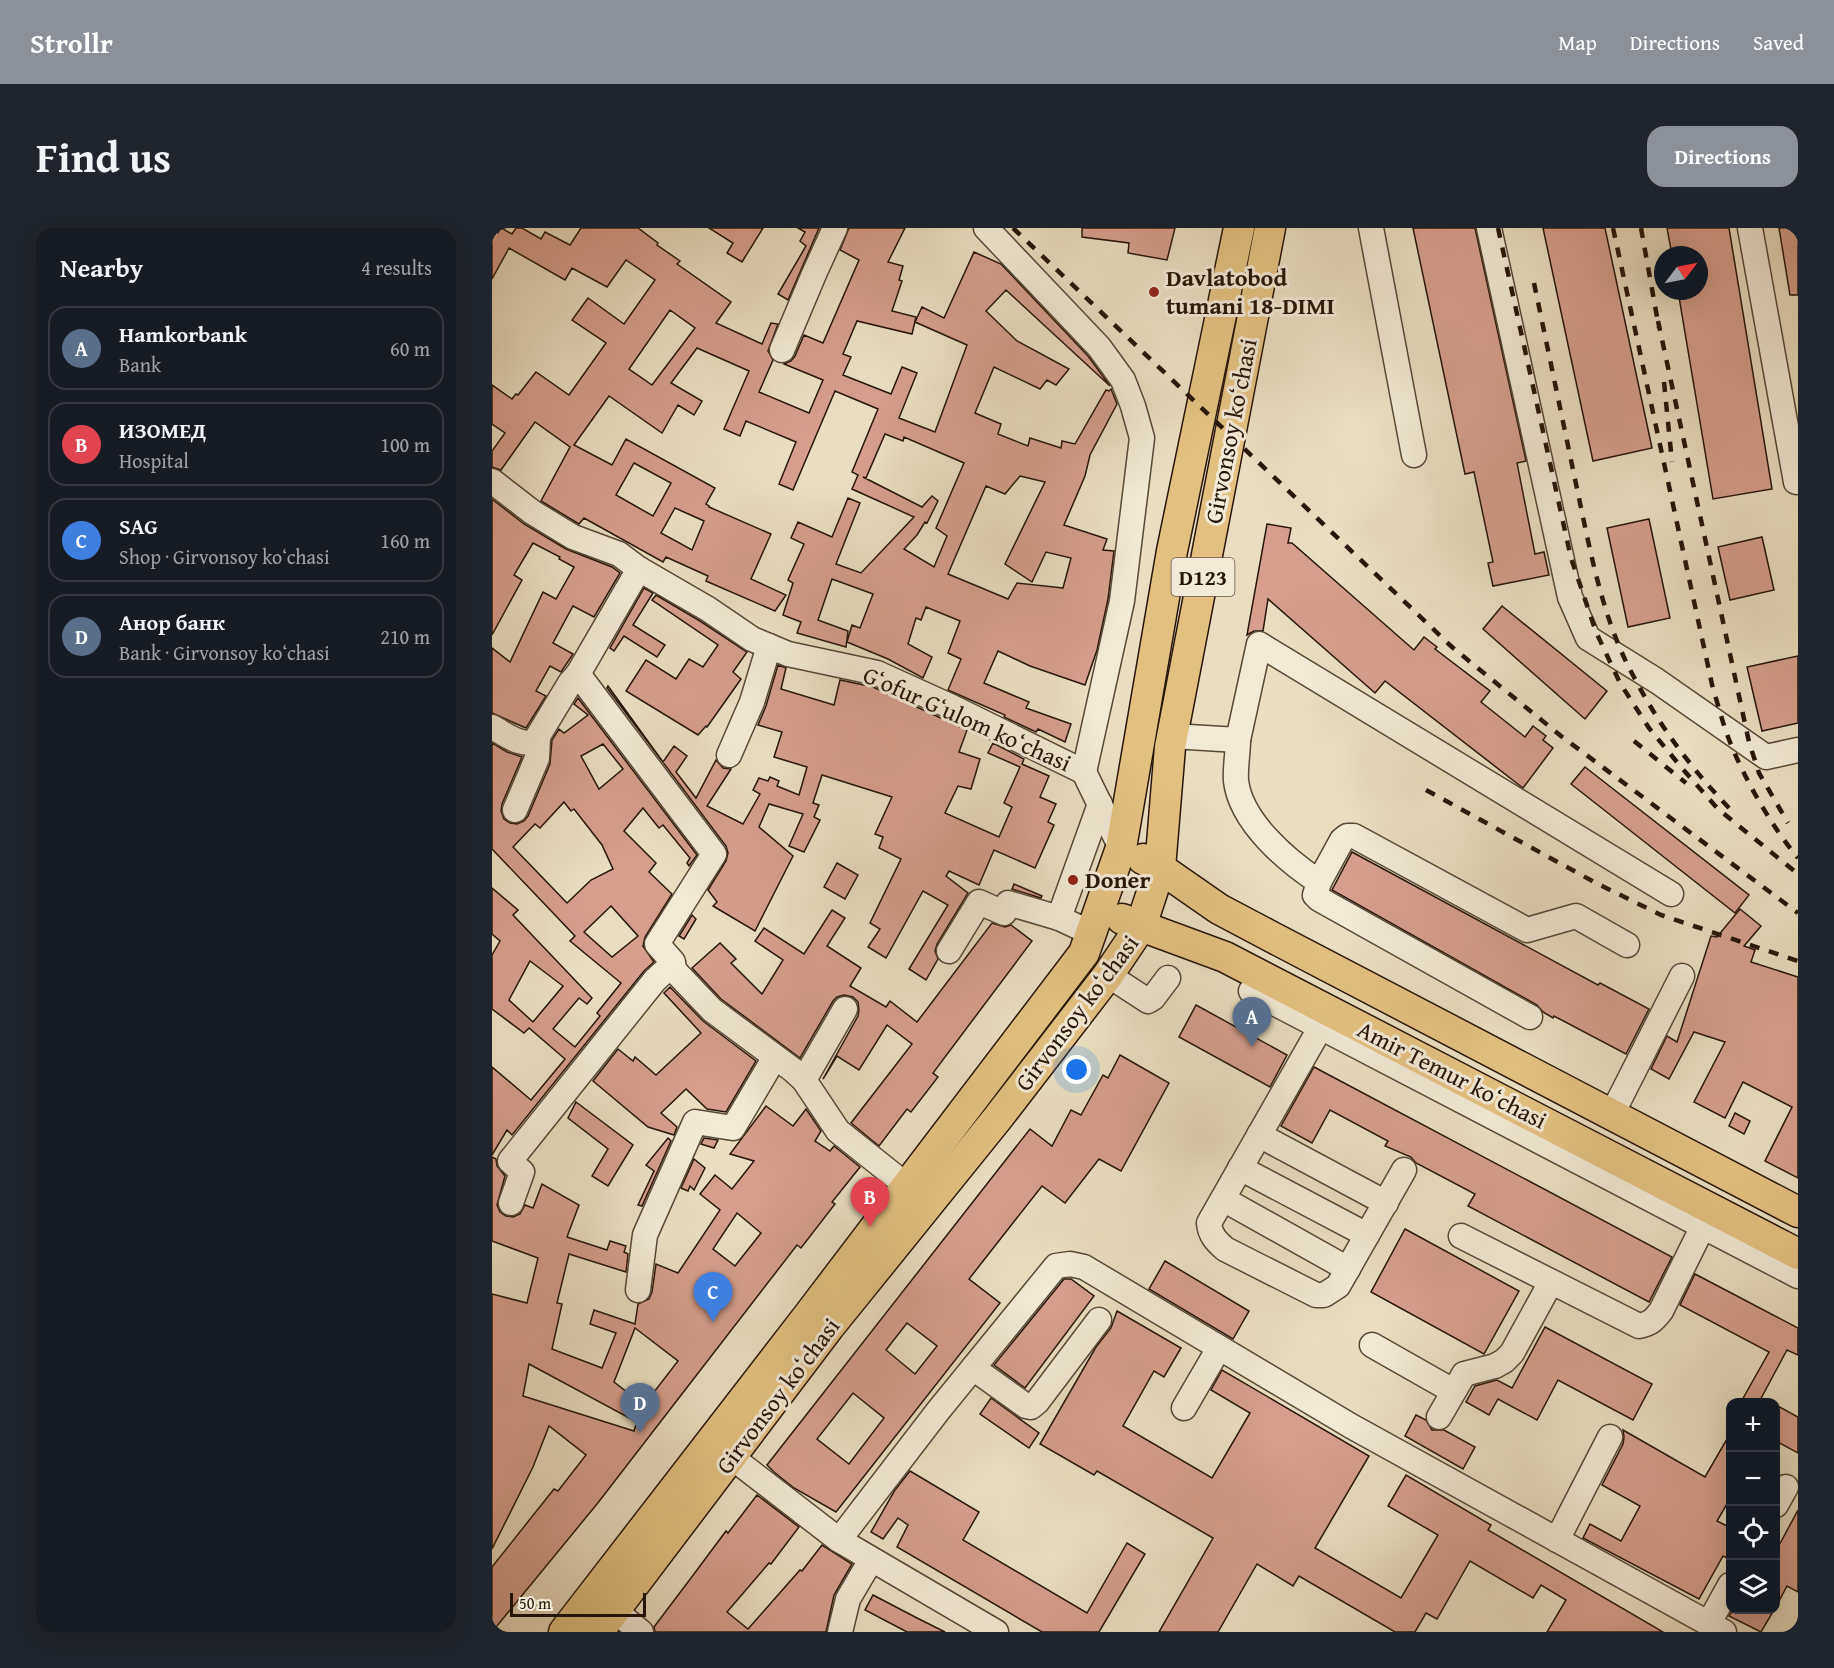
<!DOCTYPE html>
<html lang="en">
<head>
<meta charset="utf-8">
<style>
  body { margin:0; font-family:"Gentium Book Plus",serif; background:#20242c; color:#f1f3f6 }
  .controls { position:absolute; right:18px; bottom:18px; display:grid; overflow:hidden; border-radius:12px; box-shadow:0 6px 24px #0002 }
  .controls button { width:54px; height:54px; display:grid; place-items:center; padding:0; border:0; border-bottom:2px solid #363941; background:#171b24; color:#f1f3f6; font:30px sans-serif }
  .compass { position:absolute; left:1162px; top:18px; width:54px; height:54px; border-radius:50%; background:#171b24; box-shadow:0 6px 24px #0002; rotate:58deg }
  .scale { position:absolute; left:18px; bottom:15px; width:136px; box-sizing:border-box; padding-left:6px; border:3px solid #261509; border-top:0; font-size:16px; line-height:21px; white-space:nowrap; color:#261509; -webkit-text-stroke:4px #f1ead6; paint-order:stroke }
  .you { position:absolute; left:585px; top:842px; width:21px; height:21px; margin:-15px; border:4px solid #fff; border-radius:50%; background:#1a73e8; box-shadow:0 0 0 9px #1a73e833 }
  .badge { display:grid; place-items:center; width:39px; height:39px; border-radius:50%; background:#8c9099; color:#fff; font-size:20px; font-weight:700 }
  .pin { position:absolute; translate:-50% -50px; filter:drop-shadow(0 2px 3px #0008) }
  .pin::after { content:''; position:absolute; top:32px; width:21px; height:18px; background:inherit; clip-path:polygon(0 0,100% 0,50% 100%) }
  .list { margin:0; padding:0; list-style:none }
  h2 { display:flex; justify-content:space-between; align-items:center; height:78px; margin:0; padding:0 24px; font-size:26px }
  h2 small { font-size:20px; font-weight:400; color:#9ea1a6 }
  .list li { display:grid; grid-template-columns:39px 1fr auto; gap:18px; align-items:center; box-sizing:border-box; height:84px; margin:0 12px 12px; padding:0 12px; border:2px solid #363941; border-radius:18px }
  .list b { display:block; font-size:22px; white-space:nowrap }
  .list p { margin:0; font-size:20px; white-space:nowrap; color:#9ea1a6 }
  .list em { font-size:20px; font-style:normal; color:#9ea1a6 }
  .icon { flex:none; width:33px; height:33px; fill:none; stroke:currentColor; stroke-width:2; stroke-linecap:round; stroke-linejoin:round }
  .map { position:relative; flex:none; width:1306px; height:1404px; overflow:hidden; border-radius:18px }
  header { display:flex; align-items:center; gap:36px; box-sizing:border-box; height:84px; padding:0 30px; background:#8c9099; color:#fff }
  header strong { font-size:28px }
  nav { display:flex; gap:33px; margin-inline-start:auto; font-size:21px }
  .intro { display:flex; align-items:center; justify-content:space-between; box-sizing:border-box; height:144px; padding:0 36px }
  h1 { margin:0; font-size:42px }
  .button { padding:15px 27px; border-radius:18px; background:#8c9099; color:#fff; font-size:21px; font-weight:700 }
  main { display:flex; gap:36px; padding:0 36px }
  aside { flex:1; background:#171b24; border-radius:18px; box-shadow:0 6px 24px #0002 }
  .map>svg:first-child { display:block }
  .building { fill:#d69e8b; stroke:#261509; stroke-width:1.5; fill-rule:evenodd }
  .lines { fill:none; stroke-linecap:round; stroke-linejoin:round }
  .minor-casing { stroke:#574837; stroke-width:27 }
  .major-casing { stroke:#261509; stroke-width:33 }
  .minor { stroke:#f1ead6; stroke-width:24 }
  .major { stroke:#e4c080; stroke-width:30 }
  .rail { stroke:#261509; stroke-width:4.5; stroke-dasharray:10 10; stroke-linecap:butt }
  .poi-dot { fill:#8f2418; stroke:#f1ead6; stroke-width:2 }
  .labels { text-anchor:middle; stroke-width:6; stroke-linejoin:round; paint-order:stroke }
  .shield { fill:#f1ead6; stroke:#635546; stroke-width:1.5 }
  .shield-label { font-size:22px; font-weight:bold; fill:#261509 }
  .poi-label { font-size:24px; font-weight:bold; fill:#261509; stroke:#f1ead6; text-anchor:start }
  .street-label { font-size:24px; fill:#261509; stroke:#f1ead6 }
</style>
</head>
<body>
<header>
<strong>Strollr</strong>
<nav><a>Map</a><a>Directions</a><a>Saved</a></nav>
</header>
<div class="intro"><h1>Find us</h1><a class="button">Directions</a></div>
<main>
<aside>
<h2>Nearby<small>4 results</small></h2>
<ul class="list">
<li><span class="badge" style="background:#5c6f8a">A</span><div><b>Hamkorbank</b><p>Bank</p></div><em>60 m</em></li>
<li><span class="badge" style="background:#e0444e">B</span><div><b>ИЗОМЕД</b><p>Hospital</p></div><em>100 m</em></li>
<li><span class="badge" style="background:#3f7fe0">C</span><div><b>SAG</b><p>Shop · Girvonsoy koʻchasi</p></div><em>160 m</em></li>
<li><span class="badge" style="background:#5c6f8a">D</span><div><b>Анор банк</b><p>Bank · Girvonsoy koʻchasi</p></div><em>210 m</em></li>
</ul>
</aside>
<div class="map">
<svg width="1306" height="1404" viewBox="0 0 1306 1404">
  <rect width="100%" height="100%" fill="#e9dfc0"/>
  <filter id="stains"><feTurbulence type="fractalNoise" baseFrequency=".00333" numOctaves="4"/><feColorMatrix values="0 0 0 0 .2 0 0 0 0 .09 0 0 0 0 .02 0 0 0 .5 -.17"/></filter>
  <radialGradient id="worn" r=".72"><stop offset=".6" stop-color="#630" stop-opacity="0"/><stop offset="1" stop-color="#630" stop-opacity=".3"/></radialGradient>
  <g class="building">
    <path d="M9,0L20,6L24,0H30L49,11L53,4L78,17L89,0H146L166,15L165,17L188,33L185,36L239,74L224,95L270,116L279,95L286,96L276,123L281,132L267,164L317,185L331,152L292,136L299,133L303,128L312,107L331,115L367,32L348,22L357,0H413L396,34L411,38L407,52L410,53L400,83L424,89L420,106L365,93L351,126L359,129L351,147L399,166L410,139L425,145L407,190L443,204L475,117L423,94L430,79L452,90L482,24L509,36L596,128L618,158L514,62L494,83L525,113L577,141L564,157L555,152L548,161L502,139L483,185L509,196L506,206L536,218L538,210L569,220L570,213L583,216L614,162L617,163L619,161L625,176L598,227L593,248L572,297L615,311L611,322L622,323L616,371L605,422L593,457L538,438L506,423L492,455L537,474L534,480L579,496L573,514L546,501L544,504L512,489L513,487L456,462L469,431L456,425L468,393L434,379L429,392L424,390L416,416L440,429L431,450L396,431L355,414L360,397L368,400L381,366L340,351L326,392L356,403L354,419L305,405L309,394L291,387L301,355L296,352L312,316L299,310L306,294L340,309L356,270L368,275L344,336L369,345L422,289L360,261L366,247L360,244L386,181L343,163L301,262L287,256L304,214L254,193L248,208L232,201L257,143L205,120L179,155L210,173L202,187L186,177L170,205L117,168L82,217L120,237L134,211L223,260L214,276L217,278V279L279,306L259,351L294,367L283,383L214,353L216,348L174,329L171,334L92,290L87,296L49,273L78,219L43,194L9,242L0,239V223L13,205L0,196V157L20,171L24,166L26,167L44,144L77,167L114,115L80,92L96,70L132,96L163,52L134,32L115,59L80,40L73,52L17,20L0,51V2L6,5ZM178,82L203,100L160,157L137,141ZM393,206L411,213L412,209L472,235L444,300L455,308L442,339L412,321L425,307L433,294L435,295L446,273L440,268L430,279L371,249L374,250ZM142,235L179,255L161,288L124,267ZM528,248L553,254L513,336L540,354L554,324L579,330L571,360L525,355L516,371L456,346L494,258L513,266ZM183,280L212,293L200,322L169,305Z"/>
    <polygon points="217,0 271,0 250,34 235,25 241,15"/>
    <polygon points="306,0 327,0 296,72 286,66 314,18 308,13 313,4"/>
    <polygon points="590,0 683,0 675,32 636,25 637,15 590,9"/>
    <polygon points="921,0 983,0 1034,233 1025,235 1043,326 1052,324 1057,347 1001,358 996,335 1001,334 982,244 973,246"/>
    <polygon points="1051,0 1113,0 1160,220 1101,233"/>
    <polygon points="1175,0 1237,0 1280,261 1221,271 1186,63 1207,63 1207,27 1180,27"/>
    <polygon points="1287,0 1306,0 1306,67 1298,67"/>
    <polygon points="0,271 32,296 74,321 120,339 128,345 102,389 81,378 61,415 81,426 69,444 58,438 44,463 54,468 34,500 0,485 0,420 18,434 51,364 64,371 82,339 67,331 68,329 41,315 22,347 30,352 0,407"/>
    <polygon points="1157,291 1178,390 1136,399 1115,300"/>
    <polygon points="775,296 799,300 796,315 800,315 922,422 932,409 945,419 943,421 998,463 989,474 1033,509 1041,498 1054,508 1051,512 1061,520 1031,560 893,453 883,465 776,371 771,403 762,403 755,407"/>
    <polygon points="1270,309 1282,362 1238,372 1226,319"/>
    <polygon points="152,360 161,365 141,397 173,417 165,429 132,408 122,423 118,420"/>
    <polygon points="164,367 208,393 255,424 241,444 249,451 215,499 214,498 206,507 134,463 154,432 184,451 197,431 211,439 226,417 160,372"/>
    <polygon points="1010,378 1115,463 1093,491 991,401"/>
    <polygon points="1306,428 1306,495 1270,503 1255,439"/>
    <polygon points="286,437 294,440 289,461 342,477 348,452 381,459 475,502 467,524 488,531 479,561 466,558 453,585 507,609 520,579 512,575 528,539 496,525 501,515 532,531 530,536 557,548 548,569 564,576 556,594 562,597 543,640 502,622 487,657 457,643 454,648 476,665 445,716 443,723 446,731 434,752 417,741 456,677 431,663 394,730 376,719 388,701 378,695 409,631 387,620 391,609 383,606 400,569 330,547 321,575 327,577 322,589 328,592 312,624 297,618 311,586 277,576 267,599 301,628 263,703 221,678 225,674 216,662 234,633 236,625 234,618 115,460 116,458 171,534 182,518 195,528 184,544 204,570 224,532 231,540 239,541 215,578 251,596 268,566 261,562 267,550 276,553 278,549 287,553 285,558 307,567 315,539 282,529 290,504 266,497 274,478"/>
    <path d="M86,470L205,627L197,638L195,635L198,630L171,597L167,600L151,580L132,603L164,635L157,644L180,666L153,709L151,718L162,734L152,743L20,907L15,902L0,927V839L39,872L73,831L37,800L32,805L0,781V727L8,713L0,706V660L26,682L21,687L100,770L95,776L87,770L61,801L83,819L108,788L105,785L129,755L78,713L83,708L0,621V515L15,524L30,529L10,576L9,583L12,591L18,595L25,596L32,593L36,588L58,536L60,512L67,501L72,505L96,487L82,476ZM111,516L131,541L107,561L89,528ZM72,574L79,583L82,581L110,617L121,641L99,652L75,675L21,619L43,596L48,600ZM119,678L146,708L120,729L92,704ZM38,733L71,758L41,794L17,772Z"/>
    <polygon points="1093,539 1257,667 1243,685 1079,556"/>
    <polygon points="860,624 1106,757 1108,755 1157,781 1134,826 1062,788 1061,790 1051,784 1045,777 840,662"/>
    <polygon points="345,635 366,647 353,671 332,659"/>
    <polygon points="522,656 550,668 549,670 520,661"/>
    <polygon points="1248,681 1269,698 1252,718 1263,722 1259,734 1306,749 1306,950 1273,933 1300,879 1251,854 1233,890 1202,874 1233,814 1202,804 1177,851 1159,841 1175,808 1185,814 1219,708 1225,709"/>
    <polygon points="340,682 353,690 335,718 369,740 358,758 394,779 398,773 425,794 500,695 513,699 519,697 540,713 441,845 446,849 419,884 415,881 387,918 359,895 420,816 395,797 367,842 345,828 331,851 366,788 367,782 366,774 361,769 352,767 345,769 341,773 308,830 229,771 200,740 228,715 244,731 239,735 270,766 291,732 263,713 272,700 312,726"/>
    <polygon points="200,687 204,691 192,711 187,708"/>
    <polygon points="178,759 211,793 264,833 234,884 215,881 194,861 169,885 185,899 182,907 156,899 101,853 126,821 141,833 143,829 164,847 209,805 172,765"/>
    <polygon points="704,777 795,827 778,859 687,809"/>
    <path d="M628,827L677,855L629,943L607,931L573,975L550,958L477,1051L508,1075L344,1284L302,1260L282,1244L275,1237L538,901L560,918L579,882L589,887L611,847L616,850ZM415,1095L445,1118L423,1146L394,1122ZM361,1165L392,1190L357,1236L325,1211Z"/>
    <polygon points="822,839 1180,1029 1157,1074 976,978 983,966 924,935 919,929 893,918 896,913 838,882 820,915 789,898"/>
    <polygon points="84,874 141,917 116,958 100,948 116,921 76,890"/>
    <path d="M274,878L301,898L314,881L329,903L323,913L338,923L342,918L368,939L340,974L343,976L309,1020L305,1017L105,1276L0,1404V1339L62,1261L66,1263L94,1227L57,1198L41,1239L0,1321V1066L35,1075L46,1030L0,1013V929L4,931L5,938L13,948L5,977L8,984L14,988L21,989L28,986L33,977L41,980L50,956L87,977L75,1009L115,1022L118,1013L134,1018L132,1024L136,1026L134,1044L77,1026L65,1075L70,1076L60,1121L110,1140L124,1105L98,1096L102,1082L143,1096L146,1076L157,1071L160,1064L164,1036L186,1045L228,982L208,966L223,947L240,961L262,933L238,926ZM245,985L269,1005L243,1038L221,1021ZM143,1100L186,1133L152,1177L122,1154ZM37,1136L145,1194L142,1203L31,1168Z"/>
    <polygon points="1243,885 1258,893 1252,906 1237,898"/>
    <polygon points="176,910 179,913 150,978 146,977 162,943 154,937"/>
    <polygon points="212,910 226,912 222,920 209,916"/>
    <polygon points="202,931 213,940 202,962 198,958 196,963 189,960"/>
    <polygon points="913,1001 1027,1063 992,1126 879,1064"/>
    <polygon points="673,1033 757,1083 741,1111 657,1061"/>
    <polygon points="1203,1046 1306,1100 1306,1127 1295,1122 1267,1174 1249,1174 1277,1124 1188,1077"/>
    <polygon points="572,1051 579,1051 602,1068 533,1160 502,1137"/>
    <polygon points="625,1083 689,1120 672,1149 662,1143 631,1198 720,1250 758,1185 719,1162 730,1142 877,1228 823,1320 909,1370 946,1307 896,1278 914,1247 999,1297 996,1302 1171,1404 1055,1404 1074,1372 1049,1357 1041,1370 978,1333 945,1391 934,1385 923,1404 903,1404 807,1348 801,1358 765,1336 726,1404 667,1404 721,1310 605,1243 602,1247 548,1216 604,1119 619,1100"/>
    <polygon points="1053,1099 1160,1156 1141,1192 1066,1152 1045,1192 1006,1171 997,1187 974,1174 983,1158 1005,1152 1020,1160"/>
    <polygon points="499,1170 547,1205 537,1220 488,1186"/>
    <polygon points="1284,1177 1306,1189 1306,1225 1284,1213"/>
    <polygon points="924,1187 934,1192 940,1202 952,1202 983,1219 971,1241 913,1208"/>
    <polygon points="1131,1202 1213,1249 1239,1204 1239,1269 1225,1293 1239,1300 1239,1332 1231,1328 1207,1371 1091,1310 1098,1296 1129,1313 1148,1278 1110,1257 1131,1216 1132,1209"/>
    <polygon points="418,1243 487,1284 471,1312 595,1385 635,1315 653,1326 607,1404 550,1404 405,1319 416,1297 406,1290 391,1311 379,1304 403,1262"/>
    <polygon points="265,1267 307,1299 279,1336 277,1335 235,1384 256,1401 308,1342 310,1343 330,1317 360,1336 342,1367 334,1404 163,1404 162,1399 199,1350 234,1303 236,1305"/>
    <polygon points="1306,1282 1306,1364 1295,1358 1284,1379 1284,1323"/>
    <polygon points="381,1367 425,1390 453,1404 415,1404 373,1382"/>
    <polygon points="1241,1382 1282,1382 1269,1404 1237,1388"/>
  </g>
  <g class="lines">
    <defs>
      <g id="minor">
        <polyline points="494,0 607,119 631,152 641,178 650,210 630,373 592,544"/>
        <polyline points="879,0 922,227"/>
        <polyline points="997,0 1078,369 1096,410 1165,453 1274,529 1306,522"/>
        <polyline points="1258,0 1304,254"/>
        <polyline points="290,122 322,46 343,0"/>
        <polyline points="0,253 40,284 81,309 127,326 147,341 216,381 260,411 296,426 385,445 460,479 592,544 629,620"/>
        <polyline points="147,341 86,446 222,626 165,716 181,734 182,742 220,782 301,842 312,852 346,903 415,958"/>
        <path d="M0,499C12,505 29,520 43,513L78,455L86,446"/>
        <polyline points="680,508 746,512 767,416 1179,666"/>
        <path d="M746,512C746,525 743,540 744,553C749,594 795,633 827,654L850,612L855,608H862L1035,702L1084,688L1135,717"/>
        <polyline points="237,527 260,474 277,418"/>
        <polyline points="23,582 45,530 46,509"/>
        <polyline points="827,654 823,667 827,671 1038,789"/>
        <polyline points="567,690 608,576"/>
        <polyline points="457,723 487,674 512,685 516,675 567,690 599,705"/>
        <polyline points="616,747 656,773 661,770 676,750"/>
        <polyline points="759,763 1306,1048"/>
        <path d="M835,788L717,995C718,1007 724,1013 733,1021L824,1067H832L846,1058L912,942"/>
        <polyline points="312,852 353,781"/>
        <polyline points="1120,886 1190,748"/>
        <polyline points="767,907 894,975"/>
        <polyline points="748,940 875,1007"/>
        <polyline points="731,971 856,1041"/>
        <polyline points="19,975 30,944 18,933 163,752 174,742 182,742"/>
        <path d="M969,1008L1147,1098C1158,1096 1162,1092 1169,1083L1217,986"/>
        <polyline points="146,1062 153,1007 203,894 241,900 283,829"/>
        <polyline points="880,1117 961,1163"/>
        <polyline points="481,1140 534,1178 539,1179 545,1174 607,1092"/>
        <polyline points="692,1180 727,1120"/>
        <polyline points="947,1189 972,1146 1003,1138 1012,1133 1020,1125 1059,1054"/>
        <polyline points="225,1218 347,1312 504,1404"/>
        <polyline points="1284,1277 1294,1259"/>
        <polyline points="347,1312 446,1183 564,1038 578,1036 592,1039 859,1198 1232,1404"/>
        <polyline points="1065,1312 1118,1209"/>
        <polyline points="123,1383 149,1404"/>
        <polyline points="1217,1395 1238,1357"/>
        <polyline points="348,1404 356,1371 379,1332"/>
      </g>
      <g id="major">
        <polyline points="651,631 668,640 727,681 778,708 1306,984"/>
        <polyline points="630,691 733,729 1306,1026"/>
        <polyline points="72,1404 316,1088 592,725 629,620 680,323 747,0"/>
        <polyline points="106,1404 337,1099 505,891 616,747 649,698 668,640 678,519 778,0"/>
      </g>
    </defs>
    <use href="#minor" class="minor-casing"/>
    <use href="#major" class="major-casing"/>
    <use href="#minor" class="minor"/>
    <use href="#major" class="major"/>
    <g class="rail">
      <polyline points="521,0 960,419 1069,508 1306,685"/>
      <polyline points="1006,0 1079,330 1104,404 1128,455 1157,500 1189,539 1226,581 1306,646"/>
      <path d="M1121,0L1221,461C1227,479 1231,497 1238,514C1253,552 1280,599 1306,630"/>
      <polyline points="1149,0 1167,100"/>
      <path d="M1042,55C1056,122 1070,189 1084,256C1098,321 1110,392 1143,451C1168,499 1202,544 1240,583"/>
      <polyline points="1166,93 1257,514 1267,545 1296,595"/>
      <polyline points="1172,154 1180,234"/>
      <polyline points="1142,513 1194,555"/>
      <polyline points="934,562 1104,655 1169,687 1306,733"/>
    </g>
  </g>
  <g class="poi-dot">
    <circle cx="662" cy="64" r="6"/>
    <circle cx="581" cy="652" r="6"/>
  </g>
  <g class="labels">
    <rect class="shield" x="679.5" y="330" width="63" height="38" rx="4.5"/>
    <g class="shield-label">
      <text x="711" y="357">D123</text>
    </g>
    <g class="poi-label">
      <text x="674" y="58">Davlatobod<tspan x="674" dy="28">tumani 18-DIMI</tspan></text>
      <text x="593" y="660">Doner</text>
    </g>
    <g class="street-label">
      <text transform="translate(739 203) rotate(-79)" y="8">Girvonsoy koʻchasi</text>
      <text transform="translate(475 491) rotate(24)" y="8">Gʻofur Gʻulom koʻchasi</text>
      <text transform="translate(585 785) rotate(-53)" y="8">Girvonsoy koʻchasi</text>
      <text transform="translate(960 847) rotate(27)" y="8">Amir Temur koʻchasi</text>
      <text transform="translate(286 1168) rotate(-53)" y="8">Girvonsoy koʻchasi</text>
    </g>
  </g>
  <rect width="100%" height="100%" filter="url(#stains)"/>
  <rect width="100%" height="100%" fill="url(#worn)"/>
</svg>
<div class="controls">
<button>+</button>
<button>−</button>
<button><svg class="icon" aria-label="locate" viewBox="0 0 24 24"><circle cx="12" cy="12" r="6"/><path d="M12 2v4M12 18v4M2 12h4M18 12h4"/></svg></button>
<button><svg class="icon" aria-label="layers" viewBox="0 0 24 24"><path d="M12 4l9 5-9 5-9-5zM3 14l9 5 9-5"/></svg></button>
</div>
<svg class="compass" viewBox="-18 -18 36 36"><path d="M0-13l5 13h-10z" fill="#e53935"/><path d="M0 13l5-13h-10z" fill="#9ea1a6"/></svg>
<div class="scale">50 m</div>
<div class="you"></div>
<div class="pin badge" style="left:760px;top:819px;background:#5c6f8a">A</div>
<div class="pin badge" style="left:378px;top:999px;background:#e0444e">B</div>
<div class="pin badge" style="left:221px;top:1094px;background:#3f7fe0">C</div>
<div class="pin badge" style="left:148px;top:1205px;background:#5c6f8a">D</div>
</div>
</main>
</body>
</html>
